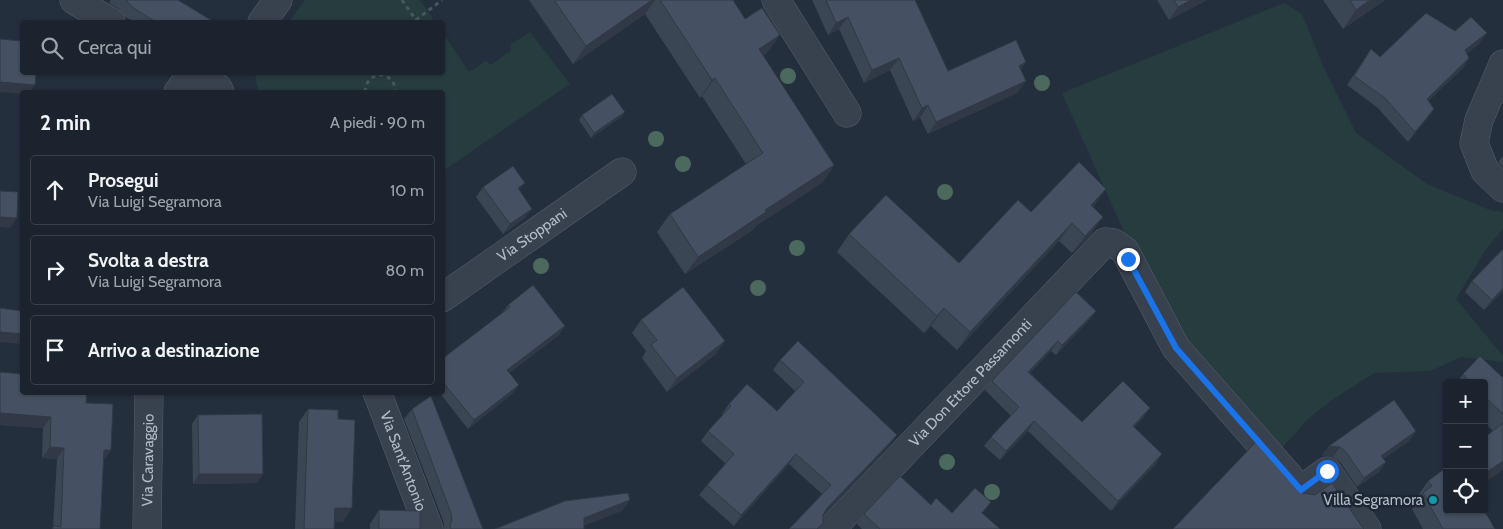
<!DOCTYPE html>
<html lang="it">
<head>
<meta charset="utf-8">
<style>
  body { margin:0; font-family:Cabin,sans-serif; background:#282f3a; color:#f1f3f6 }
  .controls { position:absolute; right:15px; bottom:15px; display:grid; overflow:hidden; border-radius:5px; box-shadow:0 1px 4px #0004 }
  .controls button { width:45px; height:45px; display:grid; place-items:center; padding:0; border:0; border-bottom:1px solid #39404a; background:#1b232e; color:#f1f3f6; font:25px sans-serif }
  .stop { position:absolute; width:15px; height:15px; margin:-11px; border:4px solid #1a73e8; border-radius:50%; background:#fff }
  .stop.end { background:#1a73e8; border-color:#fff; box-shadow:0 1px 5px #0008 }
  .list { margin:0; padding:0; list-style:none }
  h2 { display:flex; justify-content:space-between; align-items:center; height:65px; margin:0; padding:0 20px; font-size:21px }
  h2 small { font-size:16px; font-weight:400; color:#a0a4aa }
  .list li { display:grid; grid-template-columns:32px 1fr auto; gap:15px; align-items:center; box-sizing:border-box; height:70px; margin:0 10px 10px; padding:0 10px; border:1px solid #39404a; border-radius:5px }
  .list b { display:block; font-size:19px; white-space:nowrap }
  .list p { margin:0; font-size:16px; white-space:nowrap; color:#a0a4aa }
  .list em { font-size:16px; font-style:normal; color:#a0a4aa }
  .icon { flex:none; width:28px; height:28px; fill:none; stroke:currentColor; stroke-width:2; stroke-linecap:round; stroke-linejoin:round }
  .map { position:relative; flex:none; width:1503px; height:529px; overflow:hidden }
  .search { position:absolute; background:#1b232e; box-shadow:0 1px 4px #0004; left:20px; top:20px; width:425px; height:55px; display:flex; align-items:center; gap:12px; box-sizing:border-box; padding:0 18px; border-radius:5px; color:#a0a4aa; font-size:19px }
  .panel { position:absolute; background:#1b232e; box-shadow:0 1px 4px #0004; left:20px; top:90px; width:425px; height:305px; border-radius:5px }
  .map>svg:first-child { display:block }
  .green { fill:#263c3f }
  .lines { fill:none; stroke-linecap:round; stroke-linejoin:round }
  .minor-casing { stroke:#565f6c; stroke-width:29 }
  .path { stroke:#44595c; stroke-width:3; stroke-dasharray:4 4; stroke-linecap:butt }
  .minor { stroke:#38414e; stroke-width:28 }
  .tree { fill:#4b6a5d }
  .wall { fill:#3b4654 }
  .shaded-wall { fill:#303945 }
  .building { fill:#455162; stroke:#303945 }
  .route { stroke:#1a73e8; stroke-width:6 }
  .culture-dot { fill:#0f9aa8; stroke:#1d2633; stroke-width:2 }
  .labels { text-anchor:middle; stroke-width:5; stroke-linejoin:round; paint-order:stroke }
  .street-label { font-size:15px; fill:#b4bcc9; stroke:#1d2633 }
  .poi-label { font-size:15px; fill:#b4bcc9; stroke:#1d2633; text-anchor:end }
</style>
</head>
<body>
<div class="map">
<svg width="1503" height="529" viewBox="0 0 1503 529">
  <rect width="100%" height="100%" fill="#242f3e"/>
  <g class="green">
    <polygon points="305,0 420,0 435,22 289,22"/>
    <polygon points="1284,3 1302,14 1323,66 1356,133 1427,184 1490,210 1503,212 1503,229 1486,249 1456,299 1503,356 1503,362 1461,357 1430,371 1374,373 1329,402 1307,420 1274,457 1227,424 1136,259 1062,93"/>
    <polygon points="530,32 570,84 443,171 442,92 258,92 255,73 442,72 443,33 469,72 486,61 491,65 511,50 510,45"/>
  </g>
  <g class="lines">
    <defs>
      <g id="minor">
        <polyline points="74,0 111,22"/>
        <polyline points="776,0 847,113"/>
        <polyline points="262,22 278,0"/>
        <polyline points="1503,64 1479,120 1474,143 1485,171 1503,188"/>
        <polyline points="193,72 218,88 220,92"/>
        <polyline points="178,92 193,72"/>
        <path id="s1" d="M442,298L622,172"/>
        <path id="s2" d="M377,392L429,529"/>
        <path id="s3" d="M147,529L149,392"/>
        <path id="s4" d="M831,529L1105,242L1114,243L1125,251L1176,348L1301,490L1327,471L1367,529"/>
      </g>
    </defs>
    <use href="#minor" class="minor-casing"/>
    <g class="path">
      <polyline points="402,0 416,20 415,22"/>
      <polyline points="416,20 442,0"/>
      <path d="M365,92C366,69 396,70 395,92"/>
    </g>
    <use href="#minor" class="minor"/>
  </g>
  <g class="tree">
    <circle cx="788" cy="76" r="8"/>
    <circle cx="1042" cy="83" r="8"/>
    <circle cx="656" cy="139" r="8"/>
    <circle cx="683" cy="164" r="8"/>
    <circle cx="945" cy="192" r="8"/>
    <circle cx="797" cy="248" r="8"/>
    <circle cx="541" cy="266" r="8"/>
    <circle cx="758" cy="288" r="8"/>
    <circle cx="947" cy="462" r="8"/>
    <circle cx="992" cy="492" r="8"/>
  </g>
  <g class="wall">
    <polygon points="111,0 178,0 214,22 135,22 125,17 119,9 109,3"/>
    <polygon points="529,0 733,0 767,53 763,56 834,165 822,183 757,225 753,230 685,274 657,232 670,214 746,164 702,96 700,98 645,14 573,64"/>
    <polygon points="812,0 915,0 948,71 1021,70 1017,93 928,134 920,118 913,121 890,70 864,83 839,29 828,35"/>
    <polygon points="1157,0 1207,0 1169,20"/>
    <polygon points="1323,0 1385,0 1343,29"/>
    <polygon points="1455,31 1480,43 1467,53 1469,58 1463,68 1428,101 1434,109 1408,142 1378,108 1347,85 1371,49 1380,57"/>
    <polygon points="625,112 621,117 591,138 579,120 582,115"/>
    <polygon points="1503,156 1503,167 1498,162"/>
    <polygon points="483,187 519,191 525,218 503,234 476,197"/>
    <polygon points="1093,207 1091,234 1072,253 1059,241 957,350 931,326 924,333 837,252 849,234 959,263 1031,212"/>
    <polygon points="1503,249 1503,291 1484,310 1465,292 1472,281"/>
    <polygon points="508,305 565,326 559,335 509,373 513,393 468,429 439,392 442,392 442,359 502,313"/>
    <polygon points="1096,311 1089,320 1056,355 1051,351 1030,373 1082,422 1144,417 1134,427 1156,464 1111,511 1028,431 1000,460 984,446 991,437 1011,416 985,390 992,381"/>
    <polygon points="641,320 716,354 667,392 642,358 646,351 632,333"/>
    <polygon points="780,360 897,435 889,445 824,514 822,494 789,464 734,526 699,495 707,485 726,464 701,441 708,431 723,415 722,414 729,404 777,411 795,391 773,370"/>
    <polygon points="0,372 86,403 111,450 103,461 100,529 52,529 53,527 57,459 42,458 43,428 0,425"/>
    <polygon points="1463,374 1503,378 1503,470 1493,431 1484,422 1484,383 1457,383"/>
    <polygon points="308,409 338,419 343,522 334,521 334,529 295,529 299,422"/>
    <polygon points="412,409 483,529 444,529 444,523 404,419"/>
    <polygon points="198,415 263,474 256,483 193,484 192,424"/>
    <polygon points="1416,431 1409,441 1383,459 1386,462 1379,472 1357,487 1340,462 1333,457 1322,455 1329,446"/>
    <polygon points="1428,481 1495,529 1423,529 1412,509 1418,499 1417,497"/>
    <polygon points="931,505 952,513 983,514 1000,529 862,529 857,524 864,514"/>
    <polygon points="379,510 420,529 370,529 370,524"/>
  </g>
  <g class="shaded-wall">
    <polygon points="652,0 655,0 645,14 573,64 586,46"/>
    <polygon points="1191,0 1207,0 1169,20 1178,7"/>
    <polygon points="1370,0 1385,0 1343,29 1356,10"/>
    <polygon points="848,17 839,29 828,35 836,23"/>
    <polygon points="1487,33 1480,43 1459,60 1465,50"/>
    <polygon points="780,35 767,53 746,67 759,49"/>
    <polygon points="899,58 890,70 864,83 872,70"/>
    <polygon points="1469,58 1463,68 1420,108 1427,99"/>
    <polygon points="1026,62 1018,74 1019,66"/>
    <polygon points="715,78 702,96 700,98 712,80"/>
    <polygon points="1026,81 1017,93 928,134 936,122"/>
    <polygon points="0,82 35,85 30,92 22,92 22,94 0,92"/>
    <polygon points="928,105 920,118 913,121 922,108"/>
    <polygon points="1434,109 1427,119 1408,142 1415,132"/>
    <polygon points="625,112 621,117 591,138 594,133"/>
    <polygon points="834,165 822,183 757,225 753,230 685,274 698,257 765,210"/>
    <polygon points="525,183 518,192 518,188"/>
    <polygon points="1106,189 1094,206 1079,222 1091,205"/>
    <polygon points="532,209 525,218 503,234 510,224"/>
    <polygon points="0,217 17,218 10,228 0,227"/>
    <polygon points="1103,217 1091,234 1072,253 1085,236"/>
    <polygon points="1072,223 1059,241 957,350 970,332"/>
    <polygon points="1503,288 1503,291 1484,310 1492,300"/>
    <polygon points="944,308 931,326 924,333 937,316"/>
    <polygon points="1096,311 1089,320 1056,355 1062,345"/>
    <polygon points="565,326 559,335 501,379 507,370"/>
    <polygon points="0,332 22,334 22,344 0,342"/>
    <polygon points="725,341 716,354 667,392 677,378"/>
    <polygon points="1058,341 1051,351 1022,381 1028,372"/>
    <polygon points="519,385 513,393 468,429 474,420"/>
    <polygon points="1150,408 1144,417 1127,435 1133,426"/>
    <polygon points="0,413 51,417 43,428 0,425"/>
    <polygon points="1034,421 1028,431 1000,460 1006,451"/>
    <polygon points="1416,431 1409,441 1374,465 1381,456"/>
    <polygon points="897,435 889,445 820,518 827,508"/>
    <polygon points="1329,446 1340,447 1333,457 1322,455"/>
    <polygon points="50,447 64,448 57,459 42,458"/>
    <polygon points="104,450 111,450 103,461"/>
    <polygon points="796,454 789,464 734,526 741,515"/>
    <polygon points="1162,454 1156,464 1111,511 1118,501"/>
    <polygon points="1503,461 1503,470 1484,483 1484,474"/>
    <polygon points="1386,462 1379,472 1357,487 1364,478"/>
    <polygon points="199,474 263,474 256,483 193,484"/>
    <polygon points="630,500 622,511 576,529 584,518"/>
    <polygon points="335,508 352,508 343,522 325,521"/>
  </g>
  <g class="building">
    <polygon points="126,0 178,0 214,22 156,22 132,7"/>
    <polygon points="554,0 652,0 586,46"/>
    <polygon points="660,0 733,0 745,19 762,8 780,35 759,49 834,165 765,210 766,212 698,257 670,214 763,153 715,78 712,80"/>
    <polygon points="826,0 915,0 948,71 1016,40 1026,62 1019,66 1026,81 936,122 928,105 922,108 899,58 872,70 848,17 836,23"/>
    <polygon points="1174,0 1191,0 1178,7"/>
    <polygon points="1350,0 1370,0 1356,10"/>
    <polygon points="1426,13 1455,31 1471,17 1487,33 1465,50 1469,58 1427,99 1434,109 1415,132 1385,98 1354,76 1371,49 1380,57"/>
    <polygon points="0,39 22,41 22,72 36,72 35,85 0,82"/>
    <polygon points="612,94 625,112 594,133 582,115"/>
    <polygon points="1079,162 1106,189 1091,205 1103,217 1085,236 1072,223 970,332 944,308 937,316 849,234 886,195 959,263 1018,200 1031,212"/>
    <polygon points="513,166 525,183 518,188 532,209 510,224 483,187"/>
    <polygon points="0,191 18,192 17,218 0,217"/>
    <polygon points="1503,249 1503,288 1492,300 1472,281"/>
    <polygon points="533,285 565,326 507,370 519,385 474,420 442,381 442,359 510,307 508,305"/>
    <polygon points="683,287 725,341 677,378 651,345 657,340 641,320"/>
    <polygon points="1076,292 1096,311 1062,345 1058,341 1028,372 1082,422 1123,381 1150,408 1133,426 1162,454 1118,501 1034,421 1006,451 991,437 1019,407 992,381"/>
    <polygon points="0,308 22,311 22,334 0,332"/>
    <polygon points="798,341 897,435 827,508 823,515 823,523 817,529 789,529 831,485 796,454 741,515 707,485 734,454 708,431 731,406 729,404 747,384 777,411 804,382 780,360"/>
    <polygon points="1480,356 1503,378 1503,414 1484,396 1484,383 1471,383 1463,374"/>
    <polygon points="0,372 22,374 22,392 87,392 86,403 113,404 111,450 104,450 100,529 53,529 53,526 61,527 64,448 50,447 51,417 0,413"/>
    <polygon points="431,396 483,529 451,529 450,525 452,520 451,513 412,409"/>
    <polygon points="1394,400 1416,431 1381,456 1386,462 1364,478 1346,452 1340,447 1329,446"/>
    <polygon points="308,409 338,410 338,419 355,420 352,508 335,508 334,529 304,529"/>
    <polygon points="262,414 263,474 199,474 198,415"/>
    <polygon points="1503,423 1503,461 1484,474 1484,438"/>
    <polygon points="1256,442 1297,489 1303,493 1315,495 1332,483 1362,527 1364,529 1173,529"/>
    <polygon points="1447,467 1447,510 1484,510 1495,529 1443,529 1423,493 1432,486 1428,481"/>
    <polygon points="900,476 931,505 936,498 952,513 975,488 991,502 982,513 1000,529 880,529 864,514"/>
    <polygon points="628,493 630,500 584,518 584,529 495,529 565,501"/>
    <polygon points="379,510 420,511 420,529 379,529"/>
  </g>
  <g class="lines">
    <polyline class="route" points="1128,259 1176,348 1301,490 1327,471"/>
  </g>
  <circle class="culture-dot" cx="1433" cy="500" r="5"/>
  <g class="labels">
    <g class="street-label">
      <text dy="5" stroke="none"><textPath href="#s1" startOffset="110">Via Stoppani</textPath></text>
      <text dy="5" stroke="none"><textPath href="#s4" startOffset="202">Via Don Ettore Passamonti</textPath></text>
      <text dy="5" stroke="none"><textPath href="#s3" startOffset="69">Via Caravaggio</textPath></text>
      <text dy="5" stroke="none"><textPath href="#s2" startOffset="74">Via Sant'Antonio</textPath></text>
    </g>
    <g class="poi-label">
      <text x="1423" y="505">Villa Segramora</text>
    </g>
  </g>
</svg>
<div class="controls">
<button>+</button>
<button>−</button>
<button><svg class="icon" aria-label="locate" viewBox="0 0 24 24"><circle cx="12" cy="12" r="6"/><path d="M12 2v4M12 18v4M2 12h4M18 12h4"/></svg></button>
</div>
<div class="stop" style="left:1327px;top:471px"></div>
<div class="stop end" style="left:1128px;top:259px"></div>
<div class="search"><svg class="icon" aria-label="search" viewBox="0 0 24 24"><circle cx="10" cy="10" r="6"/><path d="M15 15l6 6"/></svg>Cerca qui</div>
<section class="panel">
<h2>2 min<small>A piedi · 90 m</small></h2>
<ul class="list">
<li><svg class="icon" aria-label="ahead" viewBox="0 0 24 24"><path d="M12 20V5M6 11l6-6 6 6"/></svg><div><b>Prosegui</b><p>Via Luigi Segramora</p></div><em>10 m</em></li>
<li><svg class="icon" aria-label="right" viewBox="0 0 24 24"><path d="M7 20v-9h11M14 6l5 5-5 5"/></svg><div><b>Svolta a destra</b><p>Via Luigi Segramora</p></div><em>80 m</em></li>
<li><svg class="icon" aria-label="arrive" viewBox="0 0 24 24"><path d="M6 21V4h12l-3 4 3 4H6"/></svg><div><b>Arrivo a destinazione</b></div></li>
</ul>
</section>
</div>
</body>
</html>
